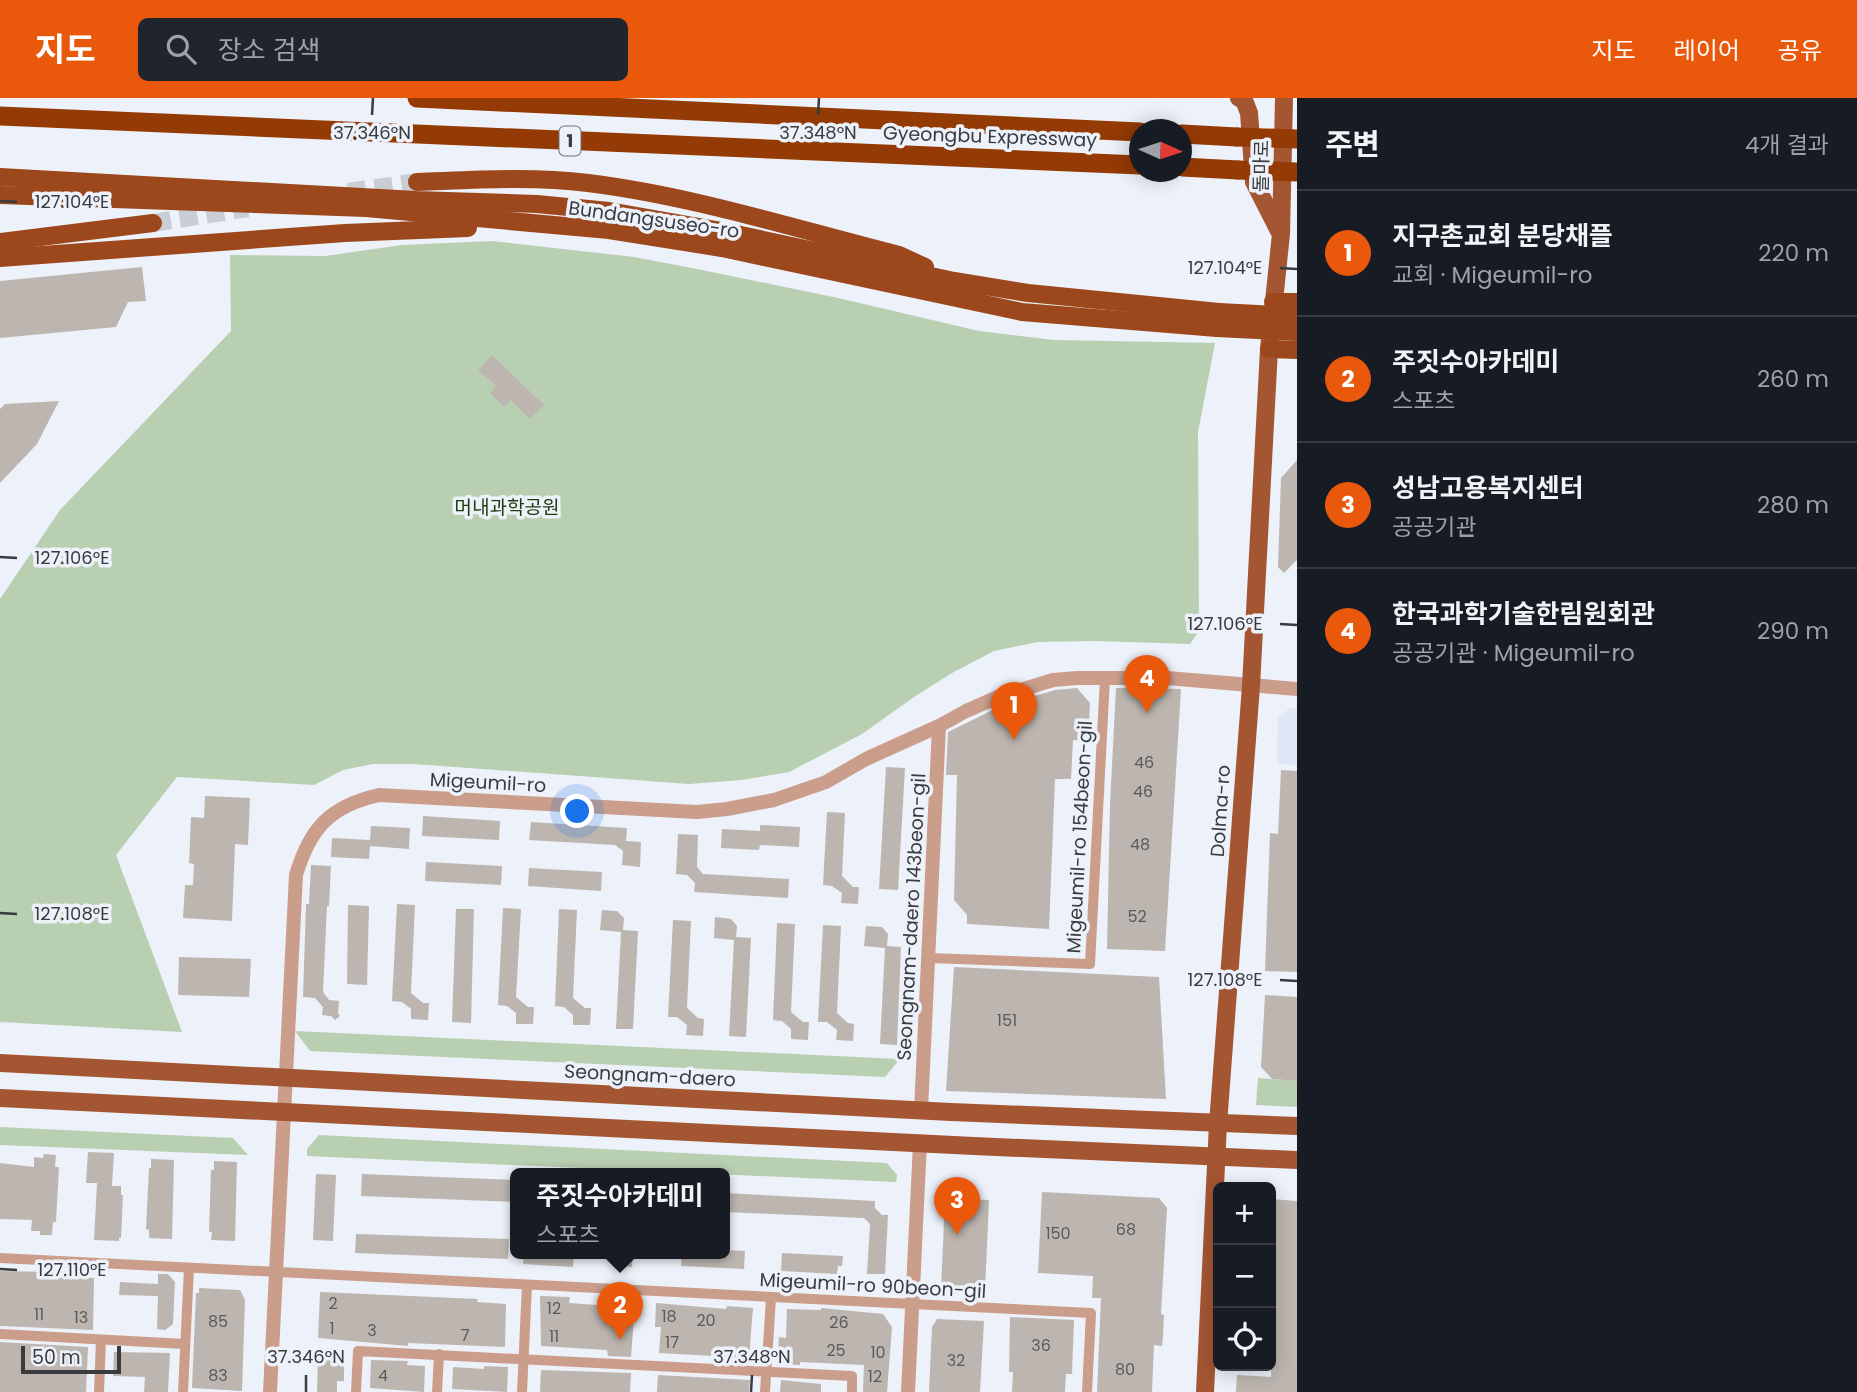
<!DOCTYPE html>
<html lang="ko">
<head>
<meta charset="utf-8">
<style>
  body { margin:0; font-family:Poppins,"Noto Sans KR",sans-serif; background:#20242c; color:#f1f3f6 }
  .controls { position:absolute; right:21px; bottom:21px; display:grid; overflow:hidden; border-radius:10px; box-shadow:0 4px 18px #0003 }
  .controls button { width:63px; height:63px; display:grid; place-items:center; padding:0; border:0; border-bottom:2px solid #363941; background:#171b24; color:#f1f3f6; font:35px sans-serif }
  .compass { position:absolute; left:1129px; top:21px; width:63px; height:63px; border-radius:50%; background:#171b24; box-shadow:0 4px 18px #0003; rotate:93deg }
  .scale { position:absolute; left:21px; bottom:18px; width:100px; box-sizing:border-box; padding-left:7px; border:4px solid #393b3e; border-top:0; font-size:19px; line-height:24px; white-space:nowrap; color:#393b3e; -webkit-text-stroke:5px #edf1f9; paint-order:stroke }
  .you { position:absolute; left:578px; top:714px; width:24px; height:24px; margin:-18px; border:5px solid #fff; border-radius:50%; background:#1a73e8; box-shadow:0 0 0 10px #1a73e833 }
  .badge { display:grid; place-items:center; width:46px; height:46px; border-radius:50%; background:#ea580c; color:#fff; font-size:23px; font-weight:700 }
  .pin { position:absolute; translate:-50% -58px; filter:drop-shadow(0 2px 4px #0008) }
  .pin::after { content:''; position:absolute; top:37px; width:24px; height:21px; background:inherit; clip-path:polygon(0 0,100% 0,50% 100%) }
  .popup { position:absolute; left:510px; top:1070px; width:220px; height:91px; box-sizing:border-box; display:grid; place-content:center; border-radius:10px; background:#171b24; filter:drop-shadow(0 2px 5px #0005); font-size:23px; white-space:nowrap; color:#9ea1a6 }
  .popup b { font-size:26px; color:#f1f3f6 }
  .popup::after { content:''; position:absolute; left:50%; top:100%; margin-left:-14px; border:14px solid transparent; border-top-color:#171b24 }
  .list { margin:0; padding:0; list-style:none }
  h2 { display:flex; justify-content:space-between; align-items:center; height:91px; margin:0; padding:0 28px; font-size:30px }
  h2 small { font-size:23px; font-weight:400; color:#9ea1a6 }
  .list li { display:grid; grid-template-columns:46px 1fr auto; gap:21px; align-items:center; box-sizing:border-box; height:126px; padding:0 28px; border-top:2px solid #363941 }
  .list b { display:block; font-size:26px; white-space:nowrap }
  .list p { margin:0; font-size:23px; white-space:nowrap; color:#9ea1a6 }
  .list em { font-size:23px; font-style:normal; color:#9ea1a6 }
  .icon { flex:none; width:38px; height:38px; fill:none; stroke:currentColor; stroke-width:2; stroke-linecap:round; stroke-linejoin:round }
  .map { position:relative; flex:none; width:1297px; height:1294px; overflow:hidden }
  header { display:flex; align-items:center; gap:42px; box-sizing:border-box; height:98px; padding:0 35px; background:#ea580c; color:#fff }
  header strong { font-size:33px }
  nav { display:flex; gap:38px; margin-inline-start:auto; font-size:24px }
  .search { width:490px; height:63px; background:#20242c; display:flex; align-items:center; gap:18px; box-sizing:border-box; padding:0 24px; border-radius:10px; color:#9ea1a6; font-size:26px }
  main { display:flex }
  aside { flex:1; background:#171b24 }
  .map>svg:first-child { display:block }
  .built { fill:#dfe6f5 }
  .green { fill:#b9cfb1 }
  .building { fill:#bdb6b0 }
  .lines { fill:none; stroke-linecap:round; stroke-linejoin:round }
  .trunk-tunnel { stroke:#c9cdd4; stroke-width:18; stroke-dasharray:18 9; stroke-linecap:butt }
  .minor { stroke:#cb9e8b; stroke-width:10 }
  .tertiary { stroke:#cb9e8b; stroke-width:14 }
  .primary { stroke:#a45633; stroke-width:18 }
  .trunk { stroke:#9c481c; stroke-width:18 }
  .motorway { stroke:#943a04; stroke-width:19 }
  .trunk-bridge { stroke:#9c481c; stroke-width:18 }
  .motorway-bridge { stroke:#943a04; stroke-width:19 }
  .ticks { fill:none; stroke:#393b3e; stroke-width:2.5 }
  .labels { text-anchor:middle; stroke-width:7; stroke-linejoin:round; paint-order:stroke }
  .number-label { font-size:16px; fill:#5a5a5a }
  .shield { fill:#edf1f9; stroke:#6f7276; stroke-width:2 }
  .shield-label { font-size:18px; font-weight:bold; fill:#393b3e }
  .street-label { font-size:19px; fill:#393b3e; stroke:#edf1f9 }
  .park-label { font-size:19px; fill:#1b3b0b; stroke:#edf1f9 }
  .ticks-label { font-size:18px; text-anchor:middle; fill:#393b3e; stroke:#edf1f9; stroke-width:7; stroke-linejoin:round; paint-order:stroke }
</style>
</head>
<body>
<header>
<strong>지도</strong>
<div class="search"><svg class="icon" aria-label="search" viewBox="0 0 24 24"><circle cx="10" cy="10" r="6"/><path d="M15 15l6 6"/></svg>장소 검색</div>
<nav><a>지도</a><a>레이어</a><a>공유</a></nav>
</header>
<main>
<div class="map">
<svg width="1297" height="1294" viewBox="0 0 1297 1294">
  <rect width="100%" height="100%" fill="#edf1f9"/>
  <polygon class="built" points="1290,610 1297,611 1297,667 1277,666 1278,620"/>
  <g class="green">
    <polygon points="492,143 634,159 702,172 838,200 979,233 1054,242 1215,245 1198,334 1199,533 1190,546 1095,543 1038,544 994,553 952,575 914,599 862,636 789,674 742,682 689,686 414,666 373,666 343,672 314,687 177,679 116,757 182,934 0,924 0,501 60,412 231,233 230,157 325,158 402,147"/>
    <polygon points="295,933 900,961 885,979 310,953"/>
    <polygon points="1258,980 1297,983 1297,1009 1256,1007"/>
    <polygon points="0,1029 233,1040 248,1057 0,1047"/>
    <polygon points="319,1037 887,1065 897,1077 896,1084 307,1058 307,1051"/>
  </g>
  <g class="building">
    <polygon points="142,169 146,203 128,204 116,229 0,240 0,183"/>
    <polygon points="492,257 544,307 530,321 511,302 504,309 490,295 496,288 478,272"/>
    <polygon points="59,303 37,346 0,385 0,311 5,306"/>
    <polygon points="1297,362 1297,462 1284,475 1278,469 1281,380"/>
    <polygon points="1077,590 1090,605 1088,643 1073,642 1071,681 1055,681 1049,831 967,826 967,817 954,802 957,677 946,677 948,634 1001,608 1055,592"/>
    <polygon points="1116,590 1181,591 1165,853 1107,851 1110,706"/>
    <polygon points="886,669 905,670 898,792 879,791"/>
    <polygon points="1281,672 1297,673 1297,874 1265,873 1270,735 1278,736"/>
    <polygon points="205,698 250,700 248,747 235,746 232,823 183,820 185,787 193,787 194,766 189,765 191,719 204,720"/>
    <polygon points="827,714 845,715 842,778 853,789 859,789 858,806 841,805 842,795 832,788 823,787"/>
    <polygon points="423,718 500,723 499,742 422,738"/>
    <polygon points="531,724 627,730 626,743 641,744 640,769 622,767 623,753 615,747 529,742"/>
    <polygon points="760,727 800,729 799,749 760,747 759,752 721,750 722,731 760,733"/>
    <polygon points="371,728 410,730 409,751 370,748 369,761 331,759 332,740 370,742"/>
    <polygon points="678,736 698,737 697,769 703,776 789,781 788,800 694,794 695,785 687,777 676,776"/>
    <polygon points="426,764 502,768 501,787 425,783"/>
    <polygon points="311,767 331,768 329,808 327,808 323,894 329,902 339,903 338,915 340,918 335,922 331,918 322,917 323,909 315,900 303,899 306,806 309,806"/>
    <polygon points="529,770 602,774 601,793 528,788"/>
    <polygon points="397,806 415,807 411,895 423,905 429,905 428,922 411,921 411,911 402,904 392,903"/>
    <polygon points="348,807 369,808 367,887 347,886"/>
    <polygon points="503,810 521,811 516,899 528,909 534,909 533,926 516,926 516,915 507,908 498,907"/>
    <polygon points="456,811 474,811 471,925 452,924"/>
    <polygon points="559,811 577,812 573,900 585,910 591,910 590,927 573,927 573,917 564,909 555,908"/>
    <polygon points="602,812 617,813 624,820 623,832 638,833 633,931 616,931 621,834 600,832"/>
    <polygon points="715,819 731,821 737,828 736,839 751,840 746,939 729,938 734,842 714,840"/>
    <polygon points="673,822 691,823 687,910 698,920 704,921 703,938 686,937 687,927 677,919 668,919"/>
    <polygon points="777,825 795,826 791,914 803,924 809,924 808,942 791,941 791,931 782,923 773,922"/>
    <polygon points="823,827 841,828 837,915 848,925 854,926 853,943 836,942 837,932 827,924 818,924"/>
    <polygon points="866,828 882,829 888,836 887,848 901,849 897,947 880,946 885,850 864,848"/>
    <polygon points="179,859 251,861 249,899 178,897"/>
    <polygon points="954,869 1159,879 1166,1001 946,993"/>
    <polygon points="1265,897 1297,899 1297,983 1272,981 1261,969"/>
    <polygon points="88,1054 114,1055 112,1088 121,1088 121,1097 123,1097 121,1140 119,1140 119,1143 94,1142 97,1085 86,1085"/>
    <polygon points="44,1056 56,1057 55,1069 59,1069 56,1124 53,1124 52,1137 40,1137 40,1133 31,1133 32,1122 0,1121 0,1065 34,1069 34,1059 43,1060"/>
    <polygon points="151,1061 174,1062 172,1141 149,1140 149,1132 146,1131 149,1070 151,1070"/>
    <polygon points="214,1063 237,1064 235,1143 211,1142 212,1134 209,1134 211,1072 214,1072"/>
    <polygon points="316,1076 336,1077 333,1143 313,1142"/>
    <polygon points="362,1076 515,1082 515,1104 361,1098"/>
    <polygon points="1042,1094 1159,1100 1167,1110 1161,1216 1164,1217 1163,1239 1162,1248 1154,1247 1152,1294 1097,1294 1101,1200 1092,1200 1093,1178 1038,1175"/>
    <polygon points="725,1095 875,1103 875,1110 882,1117 888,1117 885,1176 867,1176 870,1126 864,1120 725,1114"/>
    <polygon points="945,1100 989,1102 985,1193 941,1191"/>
    <polygon points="1271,1101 1297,1103 1297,1294 1236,1294 1237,1277 1271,1279"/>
    <polygon points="356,1136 509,1141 508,1161 355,1155"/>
    <polygon points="725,1152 745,1153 744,1171 681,1168 682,1156 725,1156"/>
    <polygon points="782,1155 843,1158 842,1168 838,1168 837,1176 781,1173"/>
    <polygon points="524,1156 574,1156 573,1169 523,1166"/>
    <polygon points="613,1156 633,1156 632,1169 612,1168"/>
    <polygon points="0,1173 55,1174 54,1178 94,1180 93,1232 0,1228"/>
    <polygon points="158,1176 168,1176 175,1184 173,1226 165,1232 157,1231 158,1198 119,1197 120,1184 158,1186"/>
    <polygon points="199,1190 240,1192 245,1202 242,1293 192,1290 196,1195 199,1195"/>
    <polygon points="320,1194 478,1201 477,1204 506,1206 505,1249 408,1245 408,1248 318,1240"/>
    <polygon points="540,1198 570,1199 569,1205 611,1208 611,1204 635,1206 631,1259 608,1258 607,1252 541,1248"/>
    <polygon points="656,1205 726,1211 727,1208 753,1210 749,1260 659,1255 661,1229 655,1229"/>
    <polygon points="821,1210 883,1216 892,1229 887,1294 863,1294 864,1267 800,1264 800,1267 777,1266 779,1239 786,1240 787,1211 821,1212"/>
    <polygon points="1010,1219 1074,1222 1072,1276 1066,1276 1065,1294 1012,1294 1013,1274 1009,1274"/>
    <polygon points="937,1221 984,1223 980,1294 929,1294 932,1229"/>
    <polygon points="0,1244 88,1249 86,1294 0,1294"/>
    <polygon points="114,1254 170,1255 168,1294 144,1294 145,1279 113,1278"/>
    <polygon points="318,1262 344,1262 344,1283 337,1283 337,1294 317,1294"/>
    <polygon points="371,1262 408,1263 407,1267 425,1268 424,1294 370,1290"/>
    <polygon points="484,1268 508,1269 507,1294 452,1291 453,1269 484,1271"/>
    <polygon points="541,1272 631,1275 630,1294 540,1294"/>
    <polygon points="658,1277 750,1282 749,1294 657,1294"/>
    <polygon points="781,1282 821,1286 821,1294 780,1294"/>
  </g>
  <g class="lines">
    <g class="trunk-tunnel">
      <polyline points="348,94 417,84"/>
      <polyline points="153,125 248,110"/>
    </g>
    <g class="minor">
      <polyline points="929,860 1090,866 1105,580"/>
      <polyline points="0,1160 1091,1215 1087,1294"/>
      <polyline points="0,1236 185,1246"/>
      <polyline points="99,1294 101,1242"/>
      <polyline points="183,1294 189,1170"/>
      <polyline points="356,1294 358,1253 852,1278 852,1294"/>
      <polyline points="437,1294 439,1256"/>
      <polyline points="522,1294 527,1187"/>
      <polyline points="765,1294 771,1200"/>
    </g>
    <g class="tertiary">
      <polyline points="921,1012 939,628"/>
      <path d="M270,1294L296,777C310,730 330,708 379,697L697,714L727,711L774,702L826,684L866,661L939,628L966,613L998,599L1053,582L1077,580H1167L1297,591"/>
      <polyline points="908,1294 920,1045"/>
    </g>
    <g class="primary">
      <polyline points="1239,0 1244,2 1249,15 1254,84 1279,133"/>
      <polyline points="0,965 951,1014 1297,1028"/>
      <polyline points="0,1000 974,1048 1297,1062"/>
      <polyline points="1205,1294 1218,1026 1251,588 1269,251 1281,136 1284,0"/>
    </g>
    <g class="trunk">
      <polyline points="0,79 416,102 537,106 609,113 722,133 954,183 1028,195 1219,214"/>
      <path d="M417,84C474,82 531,78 588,85C693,98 796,131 899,157L925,169"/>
      <polyline points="0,97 366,110 609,132 722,150 1022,214 1217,230"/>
      <polyline points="0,144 153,125"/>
      <polyline points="0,160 345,135 468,130"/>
      <polyline points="1273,204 1297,204"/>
      <polyline points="1269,251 1297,252"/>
    </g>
    <g class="motorway">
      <polyline points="417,0 1140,34"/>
      <polyline points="0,18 1140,67"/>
      <polyline points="1182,36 1237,39"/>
      <polyline points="1182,69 1238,72"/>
    </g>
    <g class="trunk-bridge">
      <polyline points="1219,214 1297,218"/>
      <polyline points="1217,230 1297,234"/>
    </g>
    <g class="motorway-bridge">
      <polyline points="1237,39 1297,41"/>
      <polyline points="1238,72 1297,74"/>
    </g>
  </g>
  <path class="ticks" d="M372,17L373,0M818,17L819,0M0,103L17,104M1280,170L1297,171M0,459L17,460M1280,526L1297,527M0,815L17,816M1280,882L1297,883M0,1171L17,1172M306,1294V1277M751,1294L752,1277"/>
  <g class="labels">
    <g class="number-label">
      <text x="1144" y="670">46</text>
      <text x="1143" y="699">46</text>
      <text x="1140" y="752">48</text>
      <text x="1137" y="824">52</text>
      <text x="1007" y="928">151</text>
      <text x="1126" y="1137">68</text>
      <text x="1058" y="1141">150</text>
      <text x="333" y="1211">2</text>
      <text x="554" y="1216">12</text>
      <text x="39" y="1222">11</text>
      <text x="669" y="1224">18</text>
      <text x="81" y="1225">13</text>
      <text x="706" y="1228">20</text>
      <text x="218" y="1229">85</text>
      <text x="839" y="1230">26</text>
      <text x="332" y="1236">1</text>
      <text x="372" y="1238">3</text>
      <text x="465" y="1243">7</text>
      <text x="554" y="1244">11</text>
      <text x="672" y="1250">17</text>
      <text x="1041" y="1253">36</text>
      <text x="836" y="1258">25</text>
      <text x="878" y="1260">10</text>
      <text x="956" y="1268">32</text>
      <text x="1125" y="1277">80</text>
      <text x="218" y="1283">83</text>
      <text x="383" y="1283">4</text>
      <text x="875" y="1284">12</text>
    </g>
    <rect class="shield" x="559.5" y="28.5" width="21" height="29" rx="5"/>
    <g class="shield-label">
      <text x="570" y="49">1</text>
    </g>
    <g class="street-label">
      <text transform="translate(990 38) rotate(2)" y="7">Gyeongbu Expressway</text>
      <text transform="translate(1261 68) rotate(-89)" y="7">돌마로</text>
      <text transform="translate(654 121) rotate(8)" y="7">Bundangsuseo-ro</text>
      <text transform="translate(488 684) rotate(3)" y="7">Migeumil-ro</text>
      <text transform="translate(1220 713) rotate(-86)" y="7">Dolma-ro</text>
      <text transform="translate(1079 739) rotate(-87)" y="7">Migeumil-ro 154beon-gil</text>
      <text transform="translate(911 819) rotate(-87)" y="7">Seongnam-daero 143beon-gil</text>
      <text transform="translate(650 977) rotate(3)" y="7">Seongnam-daero</text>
      <text transform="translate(873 1187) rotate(3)" y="7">Migeumil-ro 90beon-gil</text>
    </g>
    <g class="park-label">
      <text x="507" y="416">머내과학공원</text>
    </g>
  </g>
  <g class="ticks-label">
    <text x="372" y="41">37.346°N</text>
    <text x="818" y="41">37.348°N</text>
    <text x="72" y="110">127.104°E</text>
    <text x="1225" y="176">127.104°E</text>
    <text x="72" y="466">127.106°E</text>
    <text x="1225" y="532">127.106°E</text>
    <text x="72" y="822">127.108°E</text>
    <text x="1225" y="888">127.108°E</text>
    <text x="72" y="1178">127.110°E</text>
    <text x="306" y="1265">37.346°N</text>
    <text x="752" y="1265">37.348°N</text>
  </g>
</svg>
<div class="controls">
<button>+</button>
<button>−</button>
<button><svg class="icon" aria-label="locate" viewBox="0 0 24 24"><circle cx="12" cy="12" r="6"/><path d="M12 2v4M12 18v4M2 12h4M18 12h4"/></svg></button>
</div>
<svg class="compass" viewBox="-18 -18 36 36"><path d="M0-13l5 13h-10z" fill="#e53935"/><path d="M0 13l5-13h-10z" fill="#9ea1a6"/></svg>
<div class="scale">50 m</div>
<div class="you"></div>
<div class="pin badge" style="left:1014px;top:642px">1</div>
<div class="pin badge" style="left:620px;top:1242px">2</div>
<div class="popup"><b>주짓수아카데미</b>스포츠</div>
<div class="pin badge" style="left:957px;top:1137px">3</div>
<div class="pin badge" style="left:1147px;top:615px">4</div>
</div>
<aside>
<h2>주변<small>4개 결과</small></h2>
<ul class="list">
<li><span class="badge">1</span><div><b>지구촌교회 분당채플</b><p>교회 · Migeumil-ro</p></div><em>220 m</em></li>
<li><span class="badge">2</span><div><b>주짓수아카데미</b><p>스포츠</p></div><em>260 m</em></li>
<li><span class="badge">3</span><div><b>성남고용복지센터</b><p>공공기관</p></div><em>280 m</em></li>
<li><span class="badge">4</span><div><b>한국과학기술한림원회관</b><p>공공기관 · Migeumil-ro</p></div><em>290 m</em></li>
</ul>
</aside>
</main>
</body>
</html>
